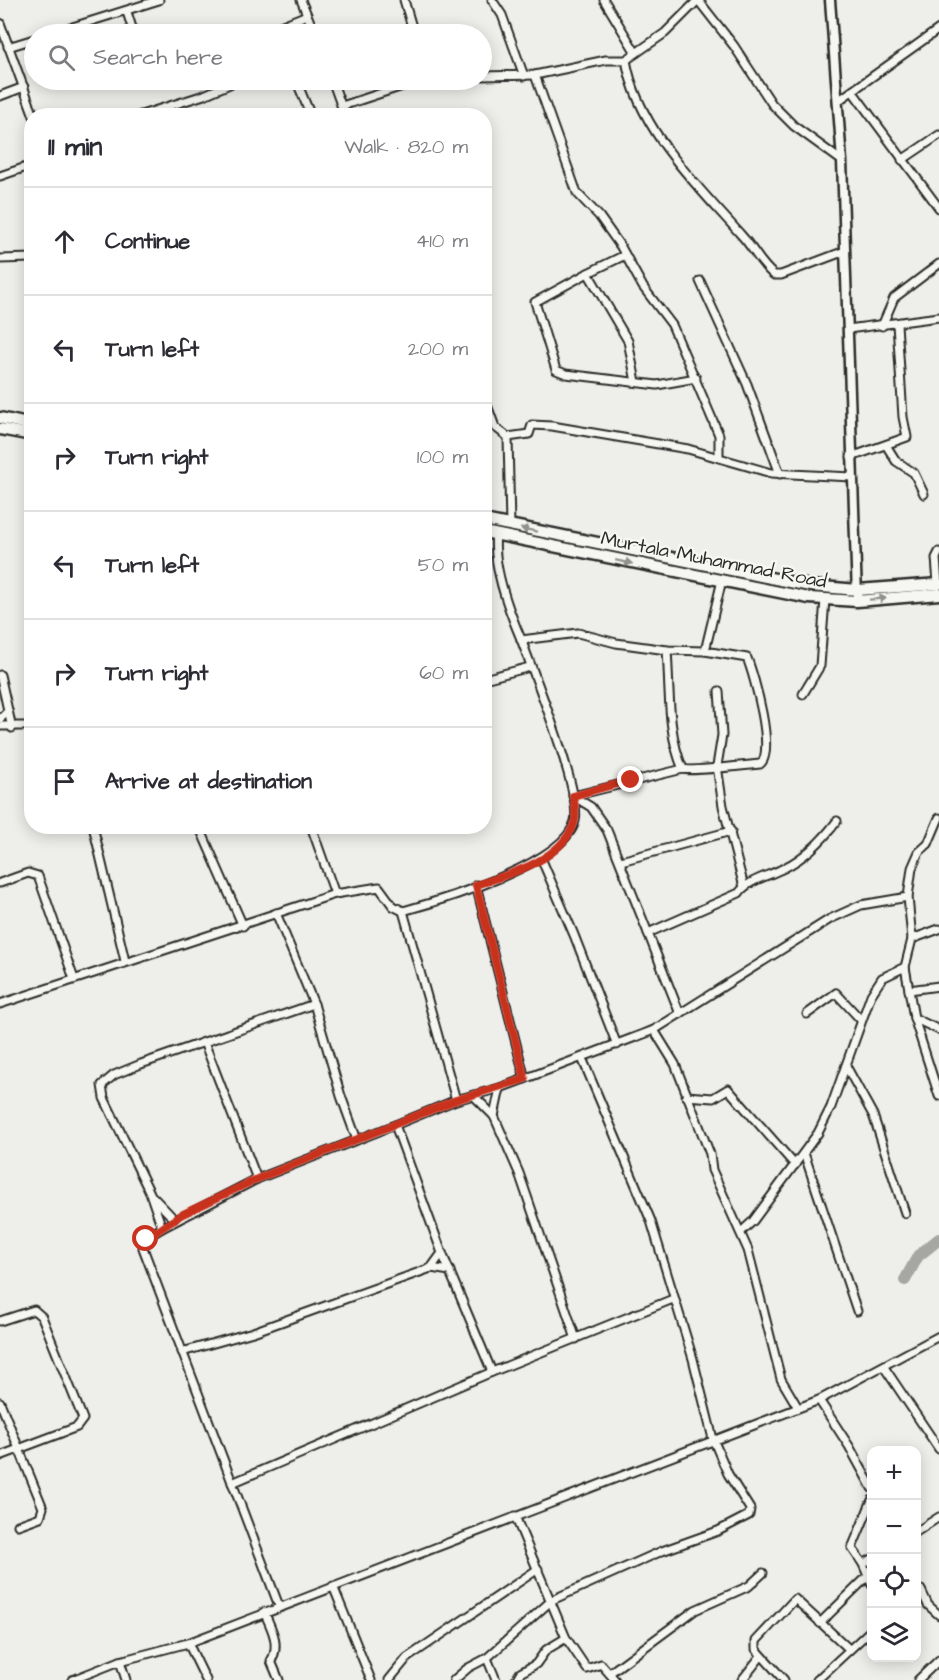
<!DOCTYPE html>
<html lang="en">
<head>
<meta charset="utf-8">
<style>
  body { margin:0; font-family:"Architects Daughter",sans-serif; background:#f2f2f3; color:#2b2b33 }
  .controls { position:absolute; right:18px; bottom:18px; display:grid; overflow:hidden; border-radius:12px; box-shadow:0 3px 15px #0003 }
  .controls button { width:54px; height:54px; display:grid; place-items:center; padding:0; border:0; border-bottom:2px solid #e1e1e2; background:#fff; color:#2b2b33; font:30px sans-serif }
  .stop { position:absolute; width:18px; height:18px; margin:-14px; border:4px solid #c8321e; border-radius:50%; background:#fff }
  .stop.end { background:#c8321e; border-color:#fff; box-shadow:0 2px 6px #0008 }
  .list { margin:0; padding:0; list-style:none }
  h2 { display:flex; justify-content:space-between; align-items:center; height:78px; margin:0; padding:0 24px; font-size:26px }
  h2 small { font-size:20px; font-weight:400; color:#7c7c81 }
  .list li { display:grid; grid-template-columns:39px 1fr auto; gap:18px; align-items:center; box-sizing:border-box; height:108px; padding:0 24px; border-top:2px solid #e1e1e2 }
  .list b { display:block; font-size:22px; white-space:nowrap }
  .list em { font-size:20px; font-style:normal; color:#7c7c81 }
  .icon { flex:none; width:33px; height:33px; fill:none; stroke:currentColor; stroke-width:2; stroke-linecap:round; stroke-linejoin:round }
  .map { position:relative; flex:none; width:939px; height:1680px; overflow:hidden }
  .search { position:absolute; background:#fff; box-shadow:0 3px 15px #0003; left:24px; top:24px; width:468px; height:66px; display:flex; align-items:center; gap:15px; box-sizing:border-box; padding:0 21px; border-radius:33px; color:#7c7c81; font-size:22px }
  .panel { position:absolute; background:#fff; box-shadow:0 3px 15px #0003; left:24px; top:108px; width:468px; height:726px; border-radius:24px }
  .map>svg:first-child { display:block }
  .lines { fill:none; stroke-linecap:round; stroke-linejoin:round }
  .river { stroke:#a6a6a3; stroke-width:12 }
  .minor-casing { stroke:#2b2b2b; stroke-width:11 }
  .tertiary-casing { stroke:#2b2b2b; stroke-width:13 }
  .trunk-casing { stroke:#2b2b2b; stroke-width:15 }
  .minor { stroke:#f6f6f2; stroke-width:7 }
  .tertiary { stroke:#f6f6f2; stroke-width:8 }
  .trunk { stroke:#f6f6f2; stroke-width:10 }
  .oneway { fill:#90908e }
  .route { stroke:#c8321e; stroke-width:8 }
  .labels { text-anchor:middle; stroke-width:5; stroke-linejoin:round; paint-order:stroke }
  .street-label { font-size:20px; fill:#2b2b2b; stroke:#f6f6f2 }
</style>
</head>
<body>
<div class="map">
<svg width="939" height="1680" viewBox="0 0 939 1680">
  <rect width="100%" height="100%" fill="#eeeeea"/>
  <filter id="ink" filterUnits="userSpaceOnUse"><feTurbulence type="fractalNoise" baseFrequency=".0167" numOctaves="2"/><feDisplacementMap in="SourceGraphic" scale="12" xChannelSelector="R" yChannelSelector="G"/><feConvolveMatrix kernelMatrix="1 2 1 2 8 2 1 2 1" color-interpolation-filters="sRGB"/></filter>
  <g filter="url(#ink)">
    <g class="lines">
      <polyline class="river" points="905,1280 918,1256 939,1239"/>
      <defs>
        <g id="minor">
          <polyline points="301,0 315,34"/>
          <polyline points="404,0 414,34"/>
          <polyline points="492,0 502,15 524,76"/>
          <polyline points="604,0 636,53"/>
          <polyline points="698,0 734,46 772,104 794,126 842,161"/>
          <polyline points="127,12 134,34"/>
          <polyline points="0,23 34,116"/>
          <polyline points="50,34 159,0"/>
          <polyline points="260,34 307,15"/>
          <polyline points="8,47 34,39"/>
          <path d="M626,60C638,130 697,185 742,236C754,249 760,264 774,275H781L845,251"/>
          <polyline points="535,75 577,193 599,216 621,247 643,287 672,325 719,435 719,457"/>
          <polyline points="482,76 535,75 606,60 626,60 665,33 698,0"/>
          <polyline points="296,80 311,116"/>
          <polyline points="332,80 345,116"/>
          <polyline points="853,92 939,208"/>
          <polyline points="0,96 24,87"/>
          <polyline points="838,101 939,29"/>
          <polyline points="342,106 421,80"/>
          <polyline points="138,116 204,95 239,80"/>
          <polyline points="902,160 939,135"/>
          <polyline points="0,176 32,165"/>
          <polyline points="625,255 588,273 628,341 636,382"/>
          <polyline points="0,259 32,258"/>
          <polyline points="588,273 535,302 556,370 566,374 657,385 696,378"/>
          <polyline points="700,281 747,384 780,474"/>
          <polyline points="882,326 894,298 939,264"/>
          <polyline points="848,329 939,317"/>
          <polyline points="484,397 495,427 508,437"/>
          <polyline points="886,445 896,461 914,473 924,494"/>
          <polyline points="851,457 907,437 903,417 897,324"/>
          <polyline points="510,526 508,437 529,434 532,425 552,426 688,449 771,473 852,477"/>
          <polyline points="938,584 936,558 939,552"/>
          <path d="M521,640L578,633L616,643L667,650L705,651L747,658C754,675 776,753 760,764C747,765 689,772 683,769L573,796"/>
          <path d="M667,650C670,690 667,733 683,769"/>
          <polyline points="705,651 722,580"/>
          <polyline points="0,675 12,728"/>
          <polyline points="484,679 530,667"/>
          <polyline points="719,691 722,735 717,766 723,806 744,887"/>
          <polyline points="803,694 820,666 825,599"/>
          <polyline points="0,719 7,712"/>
          <polyline points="0,726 32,726"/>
          <path d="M573,796L591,807L607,830L648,933L739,893C748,880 769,876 784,868C806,857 822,841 837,821"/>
          <polyline points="939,818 928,844 919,852 912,868 908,897 912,939 905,967 914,1018 939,1096"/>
          <polyline points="93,826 125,961"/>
          <polyline points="199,826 243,926"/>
          <polyline points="311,826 335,894"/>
          <polyline points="541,858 574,935 617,1045"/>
          <polyline points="621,861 731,831"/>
          <polyline points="0,883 28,873 38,876 74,979"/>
          <polyline points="476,885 525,1079"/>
          <polyline points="403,911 456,1100"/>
          <polyline points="276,913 314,1004 341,1096 357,1140"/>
          <polyline points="648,933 680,1014"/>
          <polyline points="912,939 939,929"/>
          <polyline points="909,990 939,986"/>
          <path d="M0,1004L335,894L379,887L393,906L403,911C443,900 565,863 575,821C582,793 533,672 521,639C509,611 492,565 496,534"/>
          <polyline points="807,1014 836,993 861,1020"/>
          <polyline points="914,1018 939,1030"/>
          <polyline points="654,1030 675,1064 710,1154 712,1170 748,1250 781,1379 797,1406"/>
          <polyline points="204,1042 257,1179"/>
          <polyline points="846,1066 873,1115 905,1213"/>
          <polyline points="473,1095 494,1116 519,1173 576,1339"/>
          <polyline points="686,1096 713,1098 728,1089 795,1165"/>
          <polyline points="494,1116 500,1088"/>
          <polyline points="804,1153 857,1311"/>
          <polyline points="153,1197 174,1219"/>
          <polyline points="162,1228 257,1179 395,1125"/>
          <polyline points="741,1232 753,1221 818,1133 831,1107 871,995 882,978 905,967"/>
          <polyline points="431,1268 442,1253"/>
          <polyline points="0,1321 34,1310 42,1317 83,1419 77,1427 0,1456"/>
          <polyline points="182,1352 253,1332 431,1268 450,1271"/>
          <polyline points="884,1367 939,1449"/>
          <polyline points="492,1372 442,1253 395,1125 456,1100 500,1088 654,1030 830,919 861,905 908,897"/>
          <polyline points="819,1400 849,1446 872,1488"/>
          <polyline points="0,1402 43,1508 40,1517 18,1525"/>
          <polyline points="232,1483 492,1372 673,1299"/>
          <polyline points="515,1516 566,1638 587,1669 601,1664 615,1680"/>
          <polyline points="916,1532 939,1517"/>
          <polyline points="863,1564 852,1548 872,1500"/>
          <polyline points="868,1576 872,1585"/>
          <polyline points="333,1586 371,1680"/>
          <polyline points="921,1590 928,1605 939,1615"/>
          <polyline points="279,1606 143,1248 146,1238 162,1228 150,1193 104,1098 102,1085 114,1075 141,1064 314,1004"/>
          <path d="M264,1612C271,1627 281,1645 271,1661L279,1680"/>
          <polyline points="820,1623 868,1576 863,1564 872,1559"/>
          <polyline points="188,1643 206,1680"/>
          <polyline points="487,1658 496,1680"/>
          <polyline points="120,1661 126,1680"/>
          <polyline points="611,1672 695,1610 749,1586 763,1573"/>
          <polyline points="72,1680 120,1661 188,1643 819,1400 939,1336"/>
          <polyline points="389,1680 407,1658 538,1569"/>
          <polyline points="454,1680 468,1668 487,1658 552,1600 662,1551 718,1531 749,1515 750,1509 728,1474 713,1439 693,1359 651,1221 582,1058"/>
          <polyline points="516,1680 520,1673 536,1664 546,1650 566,1638"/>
          <polyline points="742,1680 761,1656"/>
          <polyline points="784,1680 756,1649 756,1641 795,1599 848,1648"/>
          <polyline points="817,1680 872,1629"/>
          <polyline points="918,1680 939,1660"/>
        </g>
        <polyline id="tertiary" points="830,0 842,161 857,596"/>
        <g id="trunk">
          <polyline points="0,418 32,425"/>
          <polyline points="0,429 32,435"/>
          <polyline points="484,520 810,586 858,590 939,584"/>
          <polyline points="484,532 809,598 857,601 939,594"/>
        </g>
      </defs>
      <use href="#minor" class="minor-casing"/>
      <use href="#tertiary" class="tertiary-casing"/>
      <use href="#trunk" class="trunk-casing"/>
      <use href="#minor" class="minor"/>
      <use href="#tertiary" class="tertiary"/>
      <use href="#trunk" class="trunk"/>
    </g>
    <defs><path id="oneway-solid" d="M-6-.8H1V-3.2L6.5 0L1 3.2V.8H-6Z" transform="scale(1.5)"/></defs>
    <g class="oneway">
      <use href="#oneway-solid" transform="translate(529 530) rotate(-168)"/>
      <use href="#oneway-solid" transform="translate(624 562) rotate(12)"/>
      <use href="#oneway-solid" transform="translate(878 599) rotate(-4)"/>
    </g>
  </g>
  <g class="lines" filter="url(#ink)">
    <path class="route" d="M146,1239L181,1215L257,1179L456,1100L525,1079L476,885C510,874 560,861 574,824C577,815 575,805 573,796L631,780"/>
  </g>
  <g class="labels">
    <g class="street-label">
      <text transform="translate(714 559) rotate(11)" y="7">Murtala Muhammad Road</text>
    </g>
  </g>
</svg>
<div class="controls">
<button>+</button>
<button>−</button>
<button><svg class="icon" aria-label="locate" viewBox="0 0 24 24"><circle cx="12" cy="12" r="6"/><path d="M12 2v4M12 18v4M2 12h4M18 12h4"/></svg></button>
<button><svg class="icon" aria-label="layers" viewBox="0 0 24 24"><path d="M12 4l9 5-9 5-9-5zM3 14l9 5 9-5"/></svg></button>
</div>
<div class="stop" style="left:146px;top:1239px"></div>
<div class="stop end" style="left:631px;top:780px"></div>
<div class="search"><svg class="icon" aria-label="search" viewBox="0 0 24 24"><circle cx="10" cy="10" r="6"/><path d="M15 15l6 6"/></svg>Search here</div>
<section class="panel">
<h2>11 min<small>Walk · 820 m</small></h2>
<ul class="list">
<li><svg class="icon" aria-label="ahead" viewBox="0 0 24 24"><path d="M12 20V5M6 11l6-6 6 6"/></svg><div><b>Continue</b></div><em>410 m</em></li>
<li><svg class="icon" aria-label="left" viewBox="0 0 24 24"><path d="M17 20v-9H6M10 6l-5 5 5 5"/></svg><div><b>Turn left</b></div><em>200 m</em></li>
<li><svg class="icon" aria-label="right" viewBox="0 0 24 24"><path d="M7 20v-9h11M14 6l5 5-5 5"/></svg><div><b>Turn right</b></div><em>100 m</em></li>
<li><svg class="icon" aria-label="left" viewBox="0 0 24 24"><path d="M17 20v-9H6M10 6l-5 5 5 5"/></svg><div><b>Turn left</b></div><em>50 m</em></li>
<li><svg class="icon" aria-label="right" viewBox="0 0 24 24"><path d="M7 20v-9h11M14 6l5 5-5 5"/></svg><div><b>Turn right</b></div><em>60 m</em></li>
<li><svg class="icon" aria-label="arrive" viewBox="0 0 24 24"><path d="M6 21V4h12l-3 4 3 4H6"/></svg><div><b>Arrive at destination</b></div></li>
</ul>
</section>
</div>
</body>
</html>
